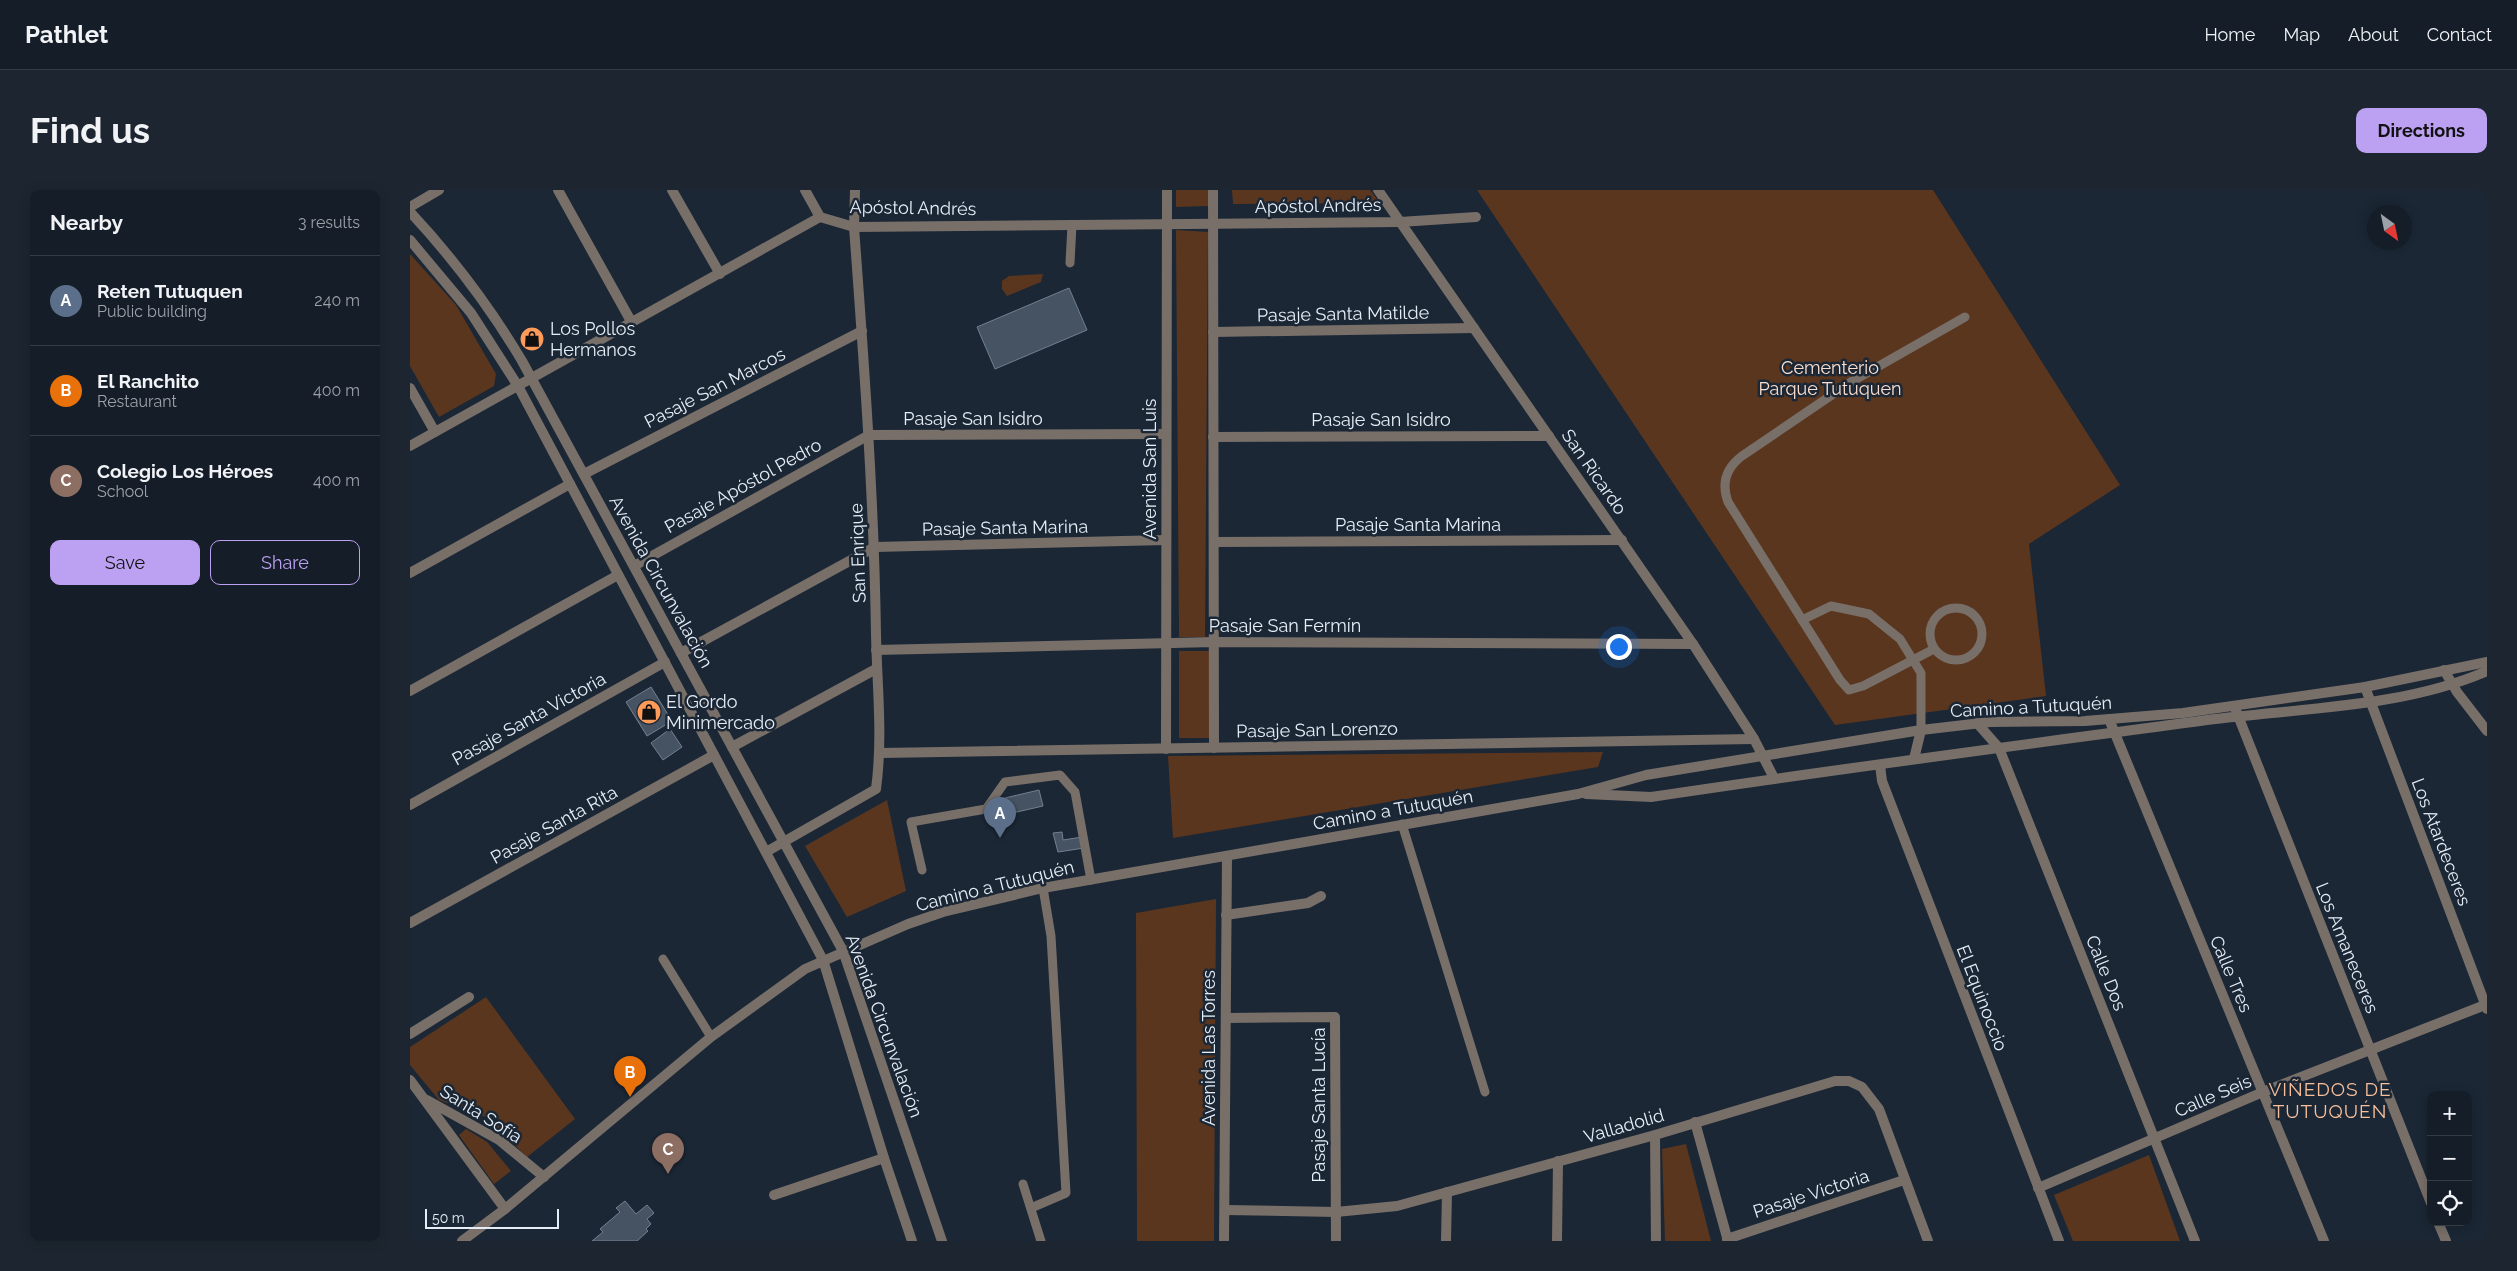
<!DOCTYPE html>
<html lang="en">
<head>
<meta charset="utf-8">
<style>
  body { margin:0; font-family:Raleway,sans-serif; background:#1d2630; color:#f1f3f6 }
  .controls { position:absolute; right:15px; bottom:15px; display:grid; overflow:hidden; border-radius:10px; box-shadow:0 2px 12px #0003 }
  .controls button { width:45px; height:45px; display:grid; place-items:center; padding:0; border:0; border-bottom:1px solid #333b45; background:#141d28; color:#f1f3f6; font:25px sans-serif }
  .compass { position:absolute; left:1957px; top:15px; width:45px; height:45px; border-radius:50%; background:#141d28; box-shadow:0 2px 12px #0003; rotate:147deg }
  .scale { position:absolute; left:15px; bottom:12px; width:134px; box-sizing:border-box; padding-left:5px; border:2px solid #e5edf7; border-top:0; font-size:14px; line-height:18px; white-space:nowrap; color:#e5edf7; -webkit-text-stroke:4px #1b2735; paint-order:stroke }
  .you { position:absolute; left:1208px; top:456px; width:18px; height:18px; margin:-12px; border:4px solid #fff; border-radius:50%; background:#1a73e8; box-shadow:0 0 0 8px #1a73e833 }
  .badge { display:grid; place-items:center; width:32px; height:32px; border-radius:50%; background:#bca0f2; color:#fff; font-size:16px; font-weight:700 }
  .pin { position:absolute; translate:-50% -41px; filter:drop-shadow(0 1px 2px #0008) }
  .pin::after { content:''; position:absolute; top:26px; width:18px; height:15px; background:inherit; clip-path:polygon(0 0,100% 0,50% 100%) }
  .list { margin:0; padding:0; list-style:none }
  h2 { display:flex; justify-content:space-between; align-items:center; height:65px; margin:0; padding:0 20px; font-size:21px }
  h2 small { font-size:16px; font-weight:400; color:#9da2a8 }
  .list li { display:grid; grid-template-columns:32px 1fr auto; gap:15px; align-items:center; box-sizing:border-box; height:90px; padding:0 20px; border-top:1px solid #333b45 }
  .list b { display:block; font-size:19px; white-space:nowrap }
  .list p { margin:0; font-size:16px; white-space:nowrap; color:#9da2a8 }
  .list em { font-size:16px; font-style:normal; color:#9da2a8 }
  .actions { display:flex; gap:10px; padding:15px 20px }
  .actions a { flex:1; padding:11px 0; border:1px solid #bca0f2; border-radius:10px; text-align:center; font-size:18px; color:#bca0f2 }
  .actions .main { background:#bca0f2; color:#111 }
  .icon { flex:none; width:28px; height:28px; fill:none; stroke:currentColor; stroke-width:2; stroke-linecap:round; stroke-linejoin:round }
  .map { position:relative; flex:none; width:2077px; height:1051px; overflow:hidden; border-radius:10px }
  header { display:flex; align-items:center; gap:30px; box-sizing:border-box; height:70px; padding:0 25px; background:#141d28; border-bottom:1px solid #333b45 }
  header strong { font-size:24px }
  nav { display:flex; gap:28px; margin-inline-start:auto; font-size:18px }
  .intro { display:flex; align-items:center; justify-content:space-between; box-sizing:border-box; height:120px; padding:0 30px }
  h1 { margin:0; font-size:35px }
  .button { padding:12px 22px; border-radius:10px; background:#bca0f2; color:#111; font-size:18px; font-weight:700 }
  main { display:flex; gap:30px; padding:0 30px }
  aside { flex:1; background:#141d28; border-radius:10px; box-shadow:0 2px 12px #0003 }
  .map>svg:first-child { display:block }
  .green { fill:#5a361f }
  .building { fill:#465363; stroke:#718091 }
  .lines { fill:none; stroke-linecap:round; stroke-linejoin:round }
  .service { stroke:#786f69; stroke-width:9 }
  .minor { stroke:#786f69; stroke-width:10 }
  .tertiary { stroke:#786f69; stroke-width:10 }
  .labels { text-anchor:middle; stroke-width:5; stroke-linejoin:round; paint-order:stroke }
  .street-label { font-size:18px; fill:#e5edf7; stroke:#1b2735 }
  .poi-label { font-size:18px; fill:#e5edf7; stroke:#1b2735; text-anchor:start }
  .park-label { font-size:18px; fill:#faddcc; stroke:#1b2735 }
  .neighbourhood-label { font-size:19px; letter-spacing:1px; fill:#f6be9b; stroke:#1b2735 }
</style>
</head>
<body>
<header>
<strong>Pathlet</strong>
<nav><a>Home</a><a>Map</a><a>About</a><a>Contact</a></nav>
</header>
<div class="intro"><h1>Find us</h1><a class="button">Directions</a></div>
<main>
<aside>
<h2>Nearby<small>3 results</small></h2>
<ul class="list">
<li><span class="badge" style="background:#5c6f8a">A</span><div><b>Reten Tutuquen</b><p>Public building</p></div><em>240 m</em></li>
<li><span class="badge" style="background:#e8710a">B</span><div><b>El Ranchito</b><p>Restaurant</p></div><em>400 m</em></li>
<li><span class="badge" style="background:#8d6e63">C</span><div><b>Colegio Los Héroes</b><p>School</p></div><em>400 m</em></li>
</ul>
<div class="actions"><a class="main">Save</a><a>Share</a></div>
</aside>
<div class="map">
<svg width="2077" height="1051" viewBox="0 0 2077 1051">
  <rect width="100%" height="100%" fill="#1b2735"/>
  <g class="green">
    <polygon points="766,0 800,0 799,16 766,17"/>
    <polygon points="822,0 960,0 970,13 823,14"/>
    <polygon points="1067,0 1523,0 1710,295 1619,354 1636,506 1425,535"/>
    <polygon points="766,40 798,42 795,447 769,447"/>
    <polygon points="0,64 46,115 86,184 84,196 29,227 0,176"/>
    <polygon points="633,84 631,92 597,106 592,99 592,91 599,86"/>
    <rect x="769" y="461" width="31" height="87"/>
    <polygon points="1193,562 1188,577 763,648 758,566"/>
    <polygon points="477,610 496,701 437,727 395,656"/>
    <polygon points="806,709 804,1051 727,1051 726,723"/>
    <polygon points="76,807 165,929 117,967 76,927 29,910 0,875 0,857"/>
    <polygon points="56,939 77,952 101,981 84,994 49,945"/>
    <polygon points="1276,954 1301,1051 1255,1051 1252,959"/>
    <polygon points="1739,965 1770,1051 1663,1051 1644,1005"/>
  </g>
  <g class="building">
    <polygon points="659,98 677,140 585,179 567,137"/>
    <polygon points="241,497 262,531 237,546 216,512"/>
    <polygon points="260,539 272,557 253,570 241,553"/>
    <polygon points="629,600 633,616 598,624 595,608"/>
    <polygon points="652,642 653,650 672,647 674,658 648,662 643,643"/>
    <polygon points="215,1011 226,1024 237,1015 244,1023 237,1029 241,1034 236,1039 238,1041 227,1051 182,1051 193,1042 190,1039 210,1022 206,1018"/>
  </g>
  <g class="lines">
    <g class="service">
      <polyline points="660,73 662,35"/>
      <circle cx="1546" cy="444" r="26"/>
      <polyline points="1392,430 1421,416 1459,424 1490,449 1511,483 1511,540"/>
      <path d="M1524,459L1453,496L1439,500L1430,490L1318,312C1311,293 1316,278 1332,266L1441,192L1555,127"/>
      <polyline points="992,634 1075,902"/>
      <polyline points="512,680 501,632 576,619 595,592 650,585 665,602 681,690"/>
      <polyline points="253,769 301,847"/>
      <polyline points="613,994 631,1051"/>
      <polyline points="621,1018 656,1003 641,746 633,698"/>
    </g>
    <g class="minor">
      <polyline points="148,0 222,133"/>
      <polyline points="262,0 310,84"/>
      <polyline points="395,0 410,27"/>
      <polyline points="803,0 804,558"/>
      <polyline points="968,0 1283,454 1344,549 1364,588"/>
      <polyline points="0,17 29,0"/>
      <polyline points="803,142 1064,138"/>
      <polyline points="0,198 25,242"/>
      <polyline points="803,247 1139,246"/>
      <polyline points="0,256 410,27 444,37 990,32 1066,27"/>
      <polyline points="174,284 452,141"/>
      <polyline points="804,352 1212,350"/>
      <polyline points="224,376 459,245 756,244"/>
      <polyline points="0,383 160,294"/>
      <polyline points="466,460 804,452 1283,454"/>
      <polyline points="271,463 465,357 756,350"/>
      <polyline points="2034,480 2047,502 2077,541"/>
      <polyline points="1955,497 2077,819"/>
      <polyline points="0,501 208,385"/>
      <polyline points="1825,518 2021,1013"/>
      <polyline points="1699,529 1914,1051"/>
      <polyline points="1567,533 1589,558 1785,1051"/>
      <polyline points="322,557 466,479"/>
      <polyline points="756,559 757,0"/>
      <polyline points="471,563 1344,549"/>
      <polyline points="1470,575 1472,591 1649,1051"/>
      <polyline points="0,615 255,472"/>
      <path d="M356,662L466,599C473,547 467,496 466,444C464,308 454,172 444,37L445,0"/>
      <polyline points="816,725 898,713 911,706"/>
      <polyline points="0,733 304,565"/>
      <polyline points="816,828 925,827 926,1051"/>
      <polyline points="0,844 59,807"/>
      <polyline points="0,890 95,1019"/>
      <polyline points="17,910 89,950 134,987"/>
      <polyline points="1285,932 1318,1051"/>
      <polyline points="1245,945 1246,1051"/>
      <polyline points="1628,998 1853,902 2075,815"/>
      <polyline points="364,1005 474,968"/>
      <polyline points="815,1020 926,1022 987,1016 1245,945 1425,891 1439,891 1452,897 1469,919 1518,1051"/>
      <polyline points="2028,1032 2036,1051"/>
      <polyline points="1317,1049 1494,990"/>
      <polyline points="814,1051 817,666"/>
      <polyline points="1036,1051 1037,1002"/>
      <polyline points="1147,1051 1148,971"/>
    </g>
    <g class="tertiary">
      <path d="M0,22C43,68 80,117 112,171L433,761L532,1051"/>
      <polyline points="0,50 61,123 108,196 413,770 474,968 502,1051"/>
      <polyline points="1504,569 1511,540"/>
      <path d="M1176,604L1241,607C1426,579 1612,555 1797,530C1889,518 1992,518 2077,481"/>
      <polyline points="52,1051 95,1019 301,847 395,779 498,734 533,722 633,698 1168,604 1236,585 1511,540 1580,532 1675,531 1773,523 1955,497 2077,472"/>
    </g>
  </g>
  <defs>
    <symbol id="shop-disc" viewBox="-11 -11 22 22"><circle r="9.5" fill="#fe9b59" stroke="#1b2735"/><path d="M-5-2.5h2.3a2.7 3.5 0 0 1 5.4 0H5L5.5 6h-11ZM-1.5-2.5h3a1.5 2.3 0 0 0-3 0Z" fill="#111"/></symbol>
  </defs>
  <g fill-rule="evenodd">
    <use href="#shop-disc" x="108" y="135" width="28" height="28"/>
    <use href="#shop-disc" x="225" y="508" width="28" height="28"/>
  </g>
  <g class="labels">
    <g class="street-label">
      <text transform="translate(908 16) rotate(-1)" y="6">Apóstol Andrés</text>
      <text transform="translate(503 18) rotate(1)" y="6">Apóstol Andrés</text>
      <text transform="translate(933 124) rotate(-1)" y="6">Pasaje Santa Matilde</text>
      <text transform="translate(305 198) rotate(-27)" y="6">Pasaje San Marcos</text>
      <text x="563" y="235">Pasaje San Isidro</text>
      <text x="971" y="236">Pasaje San Isidro</text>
      <text transform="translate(740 279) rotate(-90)" y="6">Avenida San Luis</text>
      <text transform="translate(1184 282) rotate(55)" y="6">San Ricardo</text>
      <text transform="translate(333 296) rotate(-29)" y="6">Pasaje Apóstol Pedro</text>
      <text x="1008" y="341">Pasaje Santa Marina</text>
      <text transform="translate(595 338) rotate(-1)" y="6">Pasaje Santa Marina</text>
      <text transform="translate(448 363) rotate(-92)" y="6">San Enrique</text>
      <text transform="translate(251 392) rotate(61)" y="6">Avenida Circunvalación</text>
      <text x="875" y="442">Pasaje San Fermín</text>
      <text transform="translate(1621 517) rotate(-3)" y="6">Camino a Tutuquén</text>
      <text transform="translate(119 529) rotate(-29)" y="6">Pasaje Santa Victoria</text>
      <text transform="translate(907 540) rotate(-1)" y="6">Pasaje San Lorenzo</text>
      <text transform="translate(983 620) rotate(-10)" y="6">Camino a Tutuquén</text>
      <text transform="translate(144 635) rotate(-29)" y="6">Pasaje Santa Rita</text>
      <text transform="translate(2031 652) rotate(69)" y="6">Los Atardeceres</text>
      <text transform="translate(585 696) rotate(-14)" y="6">Camino a Tutuquén</text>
      <text transform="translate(1937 758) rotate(68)" y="6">Los Amaneceres</text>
      <text transform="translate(1696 783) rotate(68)" y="6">Calle Dos</text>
      <text transform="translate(1821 784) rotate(67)" y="6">Calle Tres</text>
      <text transform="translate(1572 808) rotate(69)" y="6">El Equinoccio</text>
      <text transform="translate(474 836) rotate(70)" y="6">Avenida Circunvalación</text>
      <text transform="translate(799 858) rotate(-90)" y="6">Avenida Las Torres</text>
      <text transform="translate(1803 906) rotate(-23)" y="6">Calle Seis</text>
      <text transform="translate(909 915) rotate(-90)" y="6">Pasaje Santa Lucía</text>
      <text transform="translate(71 924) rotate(32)" y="6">Santa Sofía</text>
      <text transform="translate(1214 936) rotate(-16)" y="6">Valladolid</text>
      <text transform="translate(1401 1004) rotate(-18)" y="6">Pasaje Victoria</text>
    </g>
    <g class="poi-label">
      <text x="140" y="145">Los Pollos<tspan x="140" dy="21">Hermanos</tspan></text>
      <text x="256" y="518">El Gordo<tspan x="256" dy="21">Minimercado</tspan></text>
    </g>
    <g class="park-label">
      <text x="1420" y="184">Cementerio<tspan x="1420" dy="21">Parque Tutuquen</tspan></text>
    </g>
    <g class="neighbourhood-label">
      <text x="1920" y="906">VIÑEDOS DE<tspan x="1920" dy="22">TUTUQUÉN</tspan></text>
    </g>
  </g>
</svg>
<div class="controls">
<button>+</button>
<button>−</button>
<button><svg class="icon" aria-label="locate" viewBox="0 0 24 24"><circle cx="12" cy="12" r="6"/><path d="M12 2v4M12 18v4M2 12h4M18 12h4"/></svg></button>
</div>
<svg class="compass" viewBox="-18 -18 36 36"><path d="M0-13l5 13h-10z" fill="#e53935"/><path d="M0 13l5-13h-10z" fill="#9da2a8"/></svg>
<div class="scale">50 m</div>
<div class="you"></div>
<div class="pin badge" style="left:590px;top:648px;background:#5c6f8a">A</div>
<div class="pin badge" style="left:220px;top:907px;background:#e8710a">B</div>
<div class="pin badge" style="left:258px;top:984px;background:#8d6e63">C</div>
</div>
</main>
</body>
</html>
